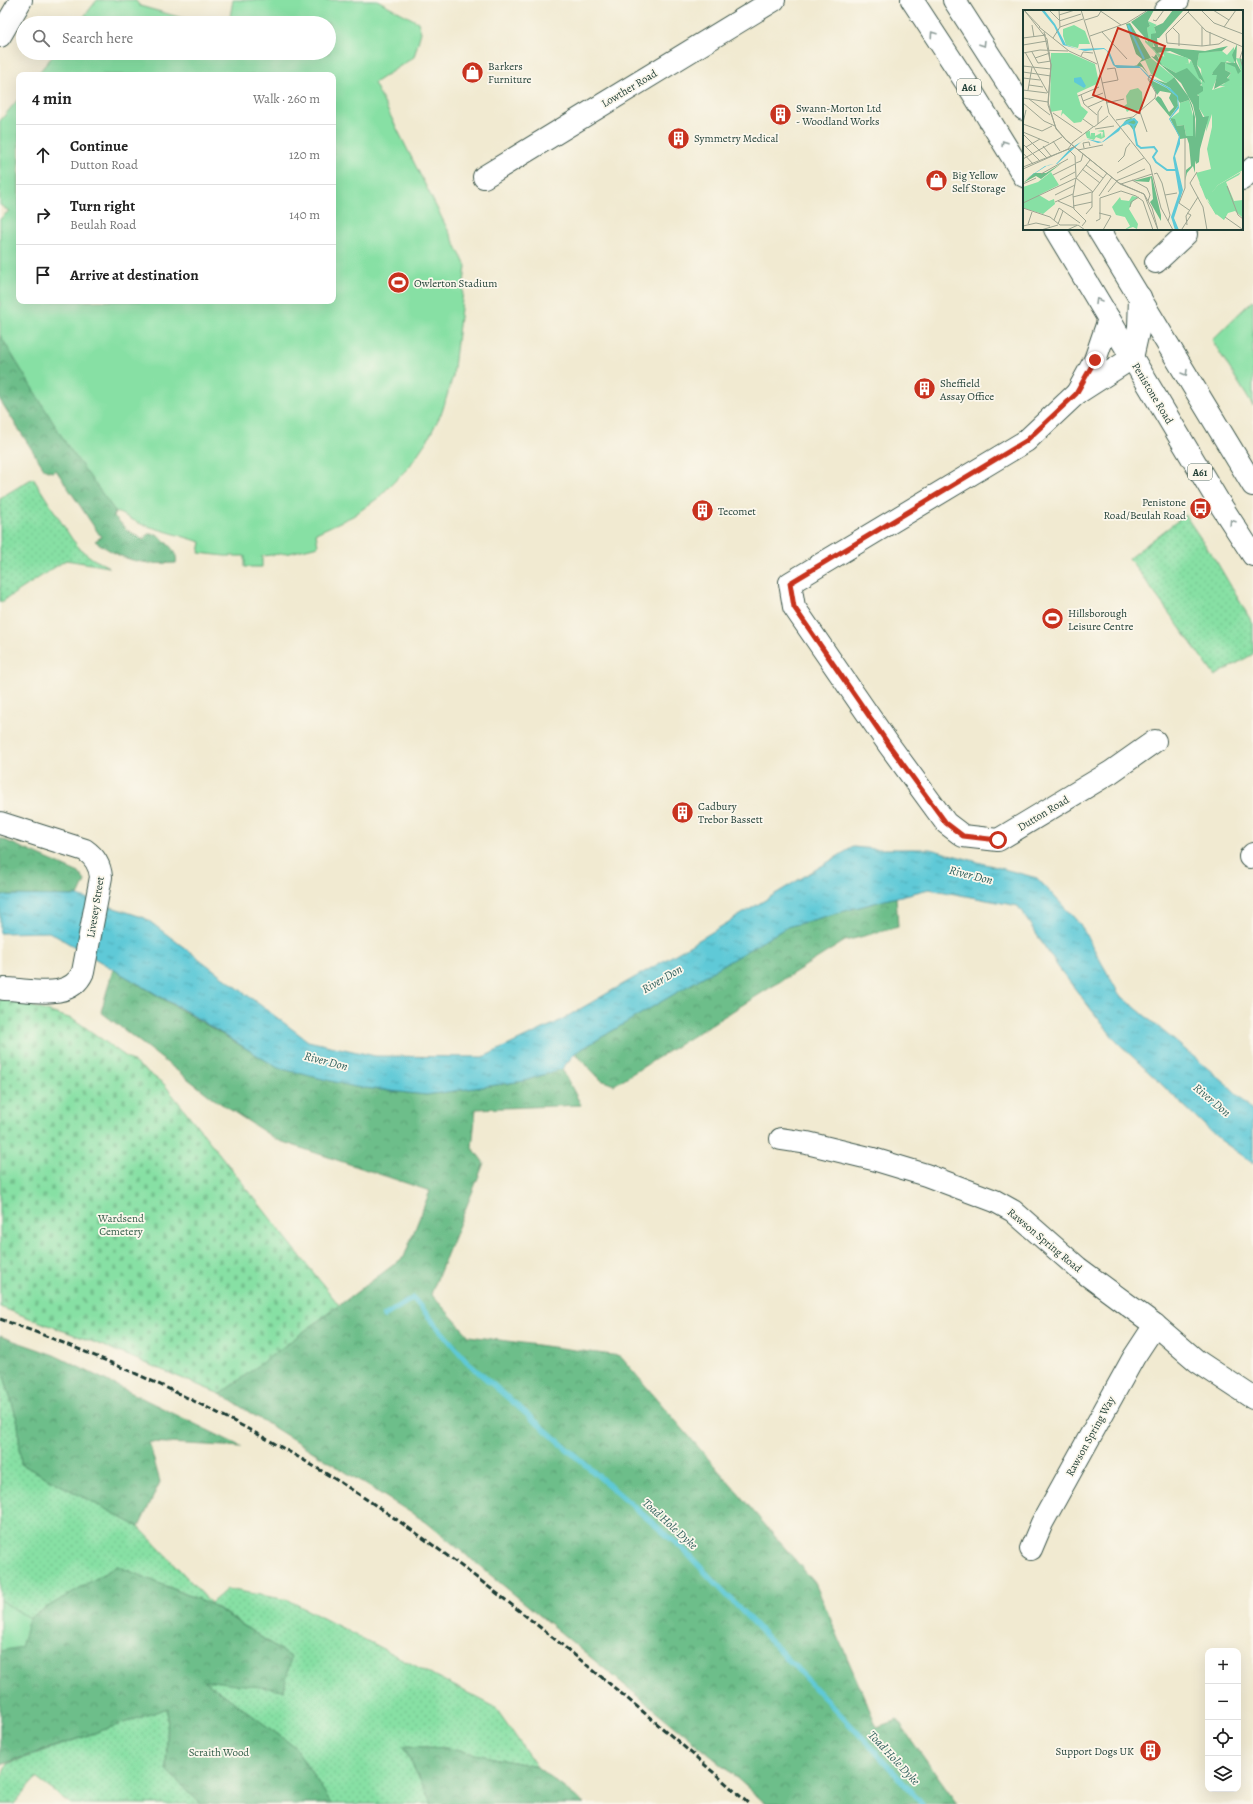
<!DOCTYPE html>
<html lang="en">
<head>
<meta charset="utf-8">
<style>
  body { margin:0; font-family:Alegreya,serif; background:#f6f6f6; color:#222 }
  .controls { position:absolute; right:12px; bottom:12px; display:grid; overflow:hidden; border-radius:8px; box-shadow:0 4px 16px #0002 }
  .controls button { width:36px; height:36px; display:grid; place-items:center; padding:0; border:0; border-bottom:1px solid #e0e0e0; background:#fff; color:#222; font:20px sans-serif }
  .stop { position:absolute; width:12px; height:12px; margin:-9px; border:3px solid #c8321e; border-radius:50%; background:#fff }
  .stop.end { background:#c8321e; border-color:#fff; box-shadow:0 1px 4px #0008 }
  .list { margin:0; padding:0; list-style:none }
  h2 { display:flex; justify-content:space-between; align-items:center; height:52px; margin:0; padding:0 16px; font-size:17px }
  h2 small { font-size:13px; font-weight:400; color:#767676 }
  .list li { display:grid; grid-template-columns:26px 1fr auto; gap:12px; align-items:center; box-sizing:border-box; height:60px; padding:0 16px; border-top:1px solid #e0e0e0 }
  .list b { display:block; font-size:15px; white-space:nowrap }
  .list p { margin:0; font-size:13px; white-space:nowrap; color:#767676 }
  .list em { font-size:13px; font-style:normal; color:#767676 }
  .icon { flex:none; width:22px; height:22px; fill:none; stroke:currentColor; stroke-width:2; stroke-linecap:round; stroke-linejoin:round }
  .map { position:relative; flex:none; width:1253px; height:1804px; overflow:hidden }
  .search { position:absolute; background:#fff; box-shadow:0 4px 16px #0002; left:16px; top:16px; width:320px; height:44px; display:flex; align-items:center; gap:10px; box-sizing:border-box; padding:0 14px; border-radius:22px; color:#767676; font-size:15px }
  .panel { position:absolute; background:#fff; box-shadow:0 4px 16px #0002; left:16px; top:72px; width:320px; height:232px; border-radius:8px }
  .map>svg:first-child { display:block }
  .grass { fill:url(#grass-dots); stroke:#538e6c }
  .forest { fill:url(#forest-crowns); stroke:#467e5f }
  .cemetery { fill:url(#cemetery-stones); stroke:#538e6c }
  .green { fill:#87e0a4; stroke:#538e6c }
  .water { fill:url(#water-ripples); stroke:#3e8386 }
  .lines { fill:none; stroke-linecap:round; stroke-linejoin:round }
  .stream { stroke:#5ec9d7; stroke-width:5.5 }
  .minor-casing { stroke:#3e574c; stroke-width:24 }
  .highway-casing { stroke:#3e574c; stroke-width:24 }
  .minor { stroke:#fff; stroke-width:22 }
  .highway { stroke:#fff; stroke-width:22 }
  .rail { stroke:#1f3d34; stroke-width:3; stroke-dasharray:6 3; stroke-linecap:butt }
  .oneway { stroke:#8f9e9a }
  .route { stroke:#c8321e; stroke-width:5 }
  .labels { text-anchor:middle; stroke-width:3.5; stroke-linejoin:round; paint-order:stroke }
  .shield { fill:#fbf7ec; stroke:#61756b; stroke-width:1 }
  .shield-label { font-size:10px; font-weight:bold; fill:#1f3d34 }
  .poi-label { font-size:11px; fill:#1f3d34; stroke:#fbf7ec; text-anchor:start }
  .street-label { font-size:11px; fill:#1f3d34; stroke:#fbf7ec }
  .park-label { font-size:11px; fill:#345e4a; stroke:#fbf7ec }
  .water-label { font-size:12px; font-style:italic; fill:#2f605d; stroke:#fbf7ec }
  .inset-river { fill:none; stroke:#5ec9d7; stroke-width:2 }
  .inset-road { fill:none; stroke:#9da592; stroke-width:1 }
  .view { fill:#c8321e; fill-opacity:0.15; stroke:#c8321e; stroke-width:2 }
  .inset-edge { fill:none; stroke:#1f3d34; stroke-width:2 }
</style>
</head>
<body>
<div class="map">
<svg width="1253" height="1804" viewBox="0 0 1253 1804">
  <defs>
    <pattern id="grass-dots" width="8" height="8" patternUnits="userSpaceOnUse"><rect width="8" height="8" fill="#87e0a4"/><path d="M2 2h.1M6 6h.1" fill="none" stroke="#74c18e" stroke-width="1.8" stroke-linecap="round"/></pattern>
    <pattern id="forest-crowns" width="20" height="18" patternUnits="userSpaceOnUse"><rect width="20" height="18" fill="#6dbe8a"/><path d="M2 6a3 3 0 1 1 6 0M12 15a3 3 0 1 1 6 0" fill="none" stroke="#599c72"/></pattern>
    <pattern id="cemetery-stones" width="16" height="16" patternUnits="userSpaceOnUse"><rect width="16" height="16" fill="#87e0a4"/><path d="M2 7V4a2 2 0 0 1 4 0v3zM10 15v-3a2 2 0 0 1 4 0v3z" fill="#74c18e"/></pattern>
    <pattern id="water-ripples" width="26" height="14" patternUnits="userSpaceOnUse"><rect width="26" height="14" fill="#5ec9d7"/><path d="M2 4q2-2 4 0t4 0M15 11q2-2 4 0t4 0" fill="none" stroke="#4da4af"/></pattern>
  </defs>
  <rect width="100%" height="100%" fill="#fbf7ec"/>
  <filter id="ink" filterUnits="userSpaceOnUse"><feTurbulence type="fractalNoise" baseFrequency=".025" numOctaves="2"/><feDisplacementMap in="SourceGraphic" scale="8" xChannelSelector="R" yChannelSelector="G"/><feConvolveMatrix kernelMatrix="1 2 1 2 8 2 1 2 1" color-interpolation-filters="sRGB"/></filter>
  <filter id="wash" filterUnits="userSpaceOnUse"><feTurbulence type="fractalNoise" baseFrequency=".012" numOctaves="4" result="noise"/><feDisplacementMap in="SourceGraphic" scale="16" xChannelSelector="R" yChannelSelector="G"/><feGaussianBlur stdDeviation="0.9" result="paint"/><feColorMatrix in="noise" values="0 0 0 0 0 0 0 0 0 0 0 0 0 0 0 0 0 1.4 0 .05"/><feComposite in="paint" operator="in"/></filter>
  <g filter="url(#wash)">
    <rect width="100%" height="100%" fill="#f1ead1"/>
    <g class="grass">
      <polygon points="33,478 72,539 81,550 93,559 109,567 66,560 0,603 0,498"/>
      <polygon points="1185,515 1218,564 1253,624 1253,654 1215,676 1129,558"/>
      <polygon points="0,1363 18,1423 21,1464 139,1527 211,1603 227,1589 288,1600 495,1707 537,1767 446,1748 403,1746 432,1804 332,1804 295,1747 203,1679 291,1657 213,1605 117,1566 29,1618 0,1600"/>
      <polygon points="168,1707 166,1770 201,1804 71,1804 36,1778 14,1804 0,1804 0,1780 7,1764"/>
    </g>
    <g class="forest">
      <path d="M0,335L67,445L115,511L114,516L127,530L144,540L148,534H157C165,542 179,551 176,563C141,565 124,561 95,541L101,537L56,470L52,472L45,470L0,400Z"/>
      <polygon points="0,838 79,873 85,881 78,896 0,895"/>
      <polygon points="896,897 898,927 845,941 614,1085 601,1080 575,1053 787,927"/>
      <polygon points="113,969 278,1068 355,1087 426,1095 524,1081 562,1069 581,1105 476,1109 472,1147 484,1163 431,1294 469,1336 620,1356 815,1583 877,1727 897,1720 957,1804 766,1804 723,1766 426,1522 220,1394 404,1257 430,1191 277,1140 214,1099 101,1012"/>
      <polygon points="0,1336 54,1355 242,1447 149,1442 160,1482 139,1527 21,1464 18,1423 0,1363"/>
      <polygon points="117,1566 212,1605 291,1657 284,1690 204,1680 295,1747 332,1804 201,1804 166,1770 168,1708 0,1765 0,1651 21,1647 29,1618"/>
      <polygon points="403,1746 446,1748 537,1767 585,1804 432,1804"/>
    </g>
    <polygon class="cemetery" points="0,996 75,1020 164,1084 339,1305 220,1394 109,1348 0,1307"/>
    <g class="green">
      <polygon points="97,0 135,0 140,6 182,18 230,17 233,0 377,0 418,22 421,32 414,57 374,83 466,266 453,376 442,412 428,439 409,467 378,498 353,516 316,533 318,546 290,553 262,556 262,567 245,567 245,556 225,556 199,553 201,542 141,524 115,511 67,445 5,343 0,335 0,219 9,211 0,205 0,121 19,98 19,301 333,301 333,75 37,75 55,53 329,53 329,23 79,23"/>
      <polygon points="1253,300 1253,406 1212,340"/>
      <polygon points="0,1600 29,1618 21,1647 0,1651"/>
    </g>
    <polygon class="water" points="853,847 875,849 930,849 1037,878 1080,924 1119,994 1231,1088 1253,1111 1253,1163 1219,1139 1115,1040 1058,967 1018,906 929,889 885,900 787,927 575,1053 562,1069 524,1081 426,1095 355,1087 278,1068 187,1012 49,932 0,933 0,895 78,896 145,918 308,1041 375,1056 483,1057 554,1024 679,952"/>
    <g class="lines">
      <polyline class="stream" points="384,1316 413,1298 469,1364 685,1551 874,1750 922,1804"/>
    </g>
  </g>
  <g filter="url(#ink)">
    <g class="lines">
      <defs>
        <g id="minor">
          <polyline points="1165,11 1178,0"/>
          <polyline points="0,36 21,0"/>
          <polyline points="484,177 774,0"/>
          <polyline points="1242,179 1253,168"/>
          <polyline points="1156,262 1186,234"/>
          <polyline points="1132,358 1076,394 1026,441 790,583 794,607 889,745 946,823 963,836 998,840 1111,772 1155,741"/>
          <polyline points="1077,393 1095,360 1109,319"/>
          <path d="M0,823L85,850C95,857 100,865 101,877L83,972C70,1002 30,989 4,989"/>
          <polyline points="1250,857 1253,854"/>
          <polyline points="781,1139 807,1143 873,1159 926,1175 995,1201 1013,1211 1078,1268 1155,1325 1197,1361 1253,1398"/>
          <polyline points="1031,1549 1042,1523 1134,1357 1155,1325"/>
        </g>
        <g id="highway">
          <polyline points="912,0 971,90 1024,176"/>
          <polyline points="954,0 1024,109"/>
          <polyline points="1055,229 1218,501 1253,555"/>
          <polyline points="1098,229 1253,485"/>
          <polyline points="1132,358 1139,327 1140,297"/>
        </g>
      </defs>
      <use href="#minor" class="minor-casing"/>
      <use href="#highway" class="highway-casing"/>
      <use href="#minor" class="minor"/>
      <use href="#highway" class="highway"/>
      <path class="rail" d="M0,1319C117,1361 232,1415 338,1481C418,1531 493,1589 567,1649C629,1699 690,1751 749,1804"/>
    </g>
    <defs><path id="oneway-chevron" d="M-2-3.5L2.5 0L-2 3.5" fill="none" stroke-width="1.6" stroke-linecap="round" stroke-linejoin="round"/></defs>
    <g class="oneway">
      <use href="#oneway-chevron" transform="translate(933 34) rotate(-124)"/>
      <use href="#oneway-chevron" transform="translate(983 44) rotate(58)"/>
      <use href="#oneway-chevron" transform="translate(1004 143) rotate(-122)"/>
      <use href="#oneway-chevron" transform="translate(1098 301) rotate(-121)"/>
      <use href="#oneway-chevron" transform="translate(1185 373) rotate(59)"/>
      <use href="#oneway-chevron" transform="translate(1232 522) rotate(-123)"/>
    </g>
  </g>
  <g class="lines" filter="url(#ink)">
    <polyline class="route" points="998,840 963,836 946,823 889,745 794,607 790,583 1026,441 1076,394 1095,360"/>
  </g>
  <defs>
    <symbol id="shop-disc" viewBox="-11 -11 22 22"><circle r="9.5" fill="#c8321e" stroke="#fbf7ec"/><path d="M-5-2.5h2.3a2.7 3.5 0 0 1 5.4 0H5L5.5 6h-11ZM-1.5-2.5h3a1.5 2.3 0 0 0-3 0Z" fill="#fff"/></symbol>
    <symbol id="building-disc" viewBox="-11 -11 22 22"><circle r="9.5" fill="#c8321e" stroke="#fbf7ec"/><path d="M-4-6H4V6H1V3H-1V6H-4ZM-2.5-4.3h1.7v1.8h-1.7ZM.8-4.3h1.7v1.8H.8ZM-2.5-1h1.7V.8h-1.7ZM.8-1h1.7V.8H.8Z" fill="#fff"/></symbol>
    <symbol id="stadium-disc" viewBox="-11 -11 22 22"><circle r="9.5" fill="#c8321e" stroke="#fbf7ec"/><path d="M0-5a6.5 5 0 1 0 0 10a6.5 5 0 1 0 0-10ZM-3.5-1.8h7v3.6h-7Z" fill="#fff"/></symbol>
    <symbol id="bus-disc" viewBox="-11 -11 22 22"><circle r="9.5" fill="#c8321e" stroke="#fbf7ec"/><path d="M-5-6H5V4H4V6H2V4H-2V6H-4V4H-5ZM-3.5-4V0h7V-4ZM-3.5 1.2v1.5H-2V1.2ZM2 1.2v1.5H3.5V1.2Z" fill="#fff"/></symbol>
  </defs>
  <g fill-rule="evenodd">
    <use href="#shop-disc" x="460" y="60" width="25" height="25"/>
    <use href="#building-disc" x="768" y="102" width="25" height="25"/>
    <use href="#building-disc" x="666" y="126" width="25" height="25"/>
    <use href="#shop-disc" x="924" y="168" width="25" height="25"/>
    <use href="#stadium-disc" x="386" y="270" width="25" height="25"/>
    <use href="#building-disc" x="912" y="376" width="25" height="25"/>
    <use href="#bus-disc" x="1188" y="496" width="25" height="25"/>
    <use href="#building-disc" x="690" y="498" width="25" height="25"/>
    <use href="#stadium-disc" x="1040" y="606" width="25" height="25"/>
    <use href="#building-disc" x="670" y="800" width="25" height="25"/>
    <use href="#building-disc" x="1138" y="1738" width="25" height="25"/>
  </g>
  <g class="labels">
    <g class="shield">
      <rect x="957" y="79" width="24" height="16" rx="3"/>
      <rect x="1188" y="464" width="24" height="16" rx="3"/>
    </g>
    <g class="shield-label">
      <text x="969" y="91">A61</text>
      <text x="1200" y="476">A61</text>
    </g>
    <g class="poi-label">
      <text x="488" y="70">Barkers<tspan x="488" dy="13">Furniture</tspan></text>
      <text x="796" y="112">Swann-Morton Ltd<tspan x="796" dy="13">- Woodland Works</tspan></text>
      <text x="694" y="142">Symmetry Medical</text>
      <text x="952" y="179">Big Yellow<tspan x="952" dy="13">Self Storage</tspan></text>
      <text x="414" y="287">Owlerton Stadium</text>
      <text x="940" y="387">Sheffield<tspan x="940" dy="13">Assay Office</tspan></text>
      <text x="1186" y="506" text-anchor="end">Penistone<tspan x="1186" dy="13">Road/Beulah Road</tspan></text>
      <text x="718" y="515">Tecomet</text>
      <text x="1068" y="617">Hillsborough<tspan x="1068" dy="13">Leisure Centre</tspan></text>
      <text x="698" y="810">Cadbury<tspan x="698" dy="13">Trebor Bassett</tspan></text>
      <text x="1134" y="1755" text-anchor="end">Support Dogs UK</text>
    </g>
    <g class="street-label">
      <text transform="translate(629 88) rotate(-31)" y="4">Lowther Road</text>
      <text transform="translate(1153 393) rotate(59)" y="4">Penistone Road</text>
      <text transform="translate(1043 813) rotate(-31)" y="4">Dutton Road</text>
      <text transform="translate(95 907) rotate(-81)" y="4">Livesey Street</text>
      <text transform="translate(1045 1240) rotate(40)" y="4">Rawson Spring Road</text>
      <text transform="translate(1090 1436) rotate(-61)" y="4">Rawson Spring Way</text>
    </g>
    <g class="park-label">
      <text x="121" y="1222">Wardsend<tspan x="121" dy="13">Cemetery</tspan></text>
      <text x="219" y="1756">Scraith Wood</text>
    </g>
    <g class="water-label">
      <text transform="translate(971 875) rotate(14)" y="4">River Don</text>
      <text transform="translate(662 979) rotate(-30)" y="4">River Don</text>
      <text transform="translate(326 1061) rotate(15)" y="4">River Don</text>
      <text transform="translate(1212 1100) rotate(40)" y="4">River Don</text>
      <text transform="translate(670 1524) rotate(42)" y="4">Toad Hole Dyke</text>
      <text transform="translate(894 1758) rotate(47)" y="4">Toad Hole Dyke</text>
    </g>
  </g>
  <g transform="translate(1023 10)">
    <rect width="220" height="220" fill="#f1ead1"/>
    <path d="M125,11L134,15L131,17L133,23L129,25L131,40L143,48L166,54L168,50L179,73L178,59L174,55L176,42L199,41L204,45L211,37V54L204,51L189,64L195,65L189,80V104L183,122L184,111L176,98V86L174,84L179,74L172,69L153,63L136,53V48L131,41L122,32V30L125,32L124,18L127,16ZM213,48L220,49V77L196,76L201,74L208,63L202,60L201,53L209,54L218,61ZM166,90L171,110L170,126L168,127L163,126L161,115L154,116L148,108L156,102L157,93ZM71,120L67,121V127L68,123H72V126L78,123L79,128L80,122L74,121L81,120L82,127L78,129L73,127L71,130L64,128L62,122ZM218,162L216,165L203,172L211,191L220,190V208L212,201L205,203L201,210L192,203L176,173L189,182L195,175Z" fill="#87e0a4"/>
    <path d="M126,0H131L125,11L127,16L124,18L126,32L108,12ZM150,0H164L160,1L136,28H134L135,37L182,41L205,36L199,41L176,43L174,55L182,73L176,68L168,50L147,41L134,43L129,37H132L128,29V24L133,23L131,17L140,13ZM107,13L128,48L117,52L126,65L119,57L111,55H114L119,49L113,44L103,14ZM214,34L213,52L218,61L215,64L212,57L202,53V60L208,63L204,68L207,70L191,79L194,65H189L190,62L198,52L212,53L209,45ZM133,44L139,55L153,63L164,58L179,74L177,75L180,77V81L174,85L176,86V98L180,107L186,106L177,139L176,152L173,154L171,147L173,109L170,95L158,73L128,46L131,47ZM151,67L165,86L169,95L172,107V163L170,156L164,163L162,171L163,160L168,156L166,134L164,128L157,129L147,108L152,109L154,116L161,115L163,126H170V102L166,90L157,93L147,78L131,69L143,73ZM126,69L144,78L154,87L155,96L147,107L132,89L135,86L138,88L146,102L151,97L146,88L148,83L137,81L134,85ZM108,108L115,112L111,121L105,113L98,117L103,110ZM39,153L18,169L13,166L0,173L11,163H23ZM129,166L138,205V211L127,192L130,189L128,167L126,172L110,171Z" fill="#6dbe8a"/>
    <path d="M128,48L151,67L148,70L143,73L128,64L122,50Z" fill="#87e0a4"/>
    <path d="M51,15L62,21L67,34H56L55,38L43,35L40,26V19ZM139,41L165,48L166,54L143,51ZM28,43H47L72,54L76,73L54,83L58,96L65,102L58,112L51,113L40,103L38,106L39,100L27,102ZM209,74L220,77V160L195,175L187,185L184,190L195,203L193,205L182,187L173,163L188,159L184,139L189,117V80ZM115,78L119,82L120,97L112,102L108,99L104,102L101,96L104,94L103,86L107,80ZM28,162L36,175L16,185L26,191L31,189L32,194L20,204L0,198V177L15,172ZM109,186L115,187L110,191L106,199L115,214L114,219L110,217L101,220L107,216L102,207L93,205L89,197L97,187L98,190L106,191Z" fill="#87e0a4"/>
    <path d="M18,0H21L32,14L43,35L55,39L81,38L87,43L92,55L116,56L128,68L147,78L155,86L156,98L147,109L157,126V134L152,146L160,180L151,208L156,220H152L148,207L156,183L150,148L156,126L146,109L155,96L154,87L144,78L126,68L117,58H94L90,55L84,41L81,39L62,41L40,35L31,16ZM58,67L63,76L61,78L51,72V68ZM101,113L96,121L80,132L75,133L64,129L59,131L34,154L25,155L0,171L22,156L33,154L48,138L61,130L64,129L79,132Z" fill="#5ec9d7"/>
    <path class="inset-river" d="M105,15L121,49M101,113L111,109L114,112L111,116M100,115L104,113L110,115L114,135L118,138L131,137L134,141L130,147L133,152L144,160H153"/>
    <path class="inset-road" d="M1,0L17,17M1,0L24,29L28,55L25,92L33,119L43,130L96,173L121,184L135,220M26,0L36,10M58,0L75,54L86,103L127,155L138,198L150,220M76,0L98,15M167,0L143,24L144,33L179,36L196,34L203,29M178,0L191,13L220,24M190,0L206,10M165,2L183,21L220,37M36,5L52,0M62,10L75,6L78,1M130,10L133,11L141,0M36,11L58,4M9,15L11,27M16,17L46,41L74,54M37,17L60,9M201,17L213,0M150,18L156,24V36M21,22L28,55L25,95L33,118L43,130L97,174L121,184L129,198L135,220M79,22L104,49M67,26L104,13L125,0M0,28L23,25M30,28L37,17L36,0M0,35L24,31M187,35V22M179,36V17M220,39L217,48L220,58M2,42L25,83M9,42L15,53L28,51M0,43L17,40L45,41M58,46L60,42L70,43M12,48L27,43M0,56L28,59M0,62L28,66M0,68L17,70M79,73L95,70L92,58L84,59M6,75L20,77M0,80L24,83M5,80L9,57M58,85L61,94L74,105M55,86L76,77M0,88L25,92M6,89L27,105M60,91L80,83M0,93L21,111L32,116M83,93L101,89M65,97L81,90M117,102L124,122M30,103L59,123M60,109L71,117M93,110L110,107L132,88L133,83L125,69L127,65L130,66M0,113L3,100M0,114L19,121L29,116M75,114V102L79,96M71,117L85,106M72,119L91,116M0,122L26,133M0,124L24,148M162,128V178L156,193L166,200M30,131L37,141M49,133L70,117M0,134L17,151M20,136L28,146M3,137L17,129M61,138L60,133L66,132L67,136M45,139L52,146L53,167M55,140L80,135M0,143L10,154M0,149L39,127M95,152L101,146L103,138L107,133M53,153L58,151L60,144M63,155L80,168M0,157L51,137M0,159L45,139L50,132M59,159L77,173M174,162L167,173L180,197L184,220M94,163L121,148M18,164L45,149M131,164L134,163L139,173L147,205L145,211M30,165L52,154M53,168L70,182M37,170L52,162M109,170L124,178L127,185L125,191M93,171L122,159M0,174L13,168M98,174L129,164M204,176L215,205L220,209M85,182L94,171M32,185L52,175M142,185L154,183M76,186L89,167M50,187L69,182M35,191L51,198M32,192L50,184M0,193L53,168M50,196L69,192M107,197L108,192L116,187M0,198L27,207L37,215H54M76,203L88,206L80,220M63,204L69,197V183L84,163M202,207L219,219M31,210L36,198L57,213M73,211L77,209V188L98,181L113,186L120,191L130,220M5,214L9,202M35,214L40,201M164,215L163,206L175,187M0,216L13,213L27,216M59,216L63,211L51,199L50,185L53,168L67,150M159,219L168,205L164,203M18,220L35,215M44,220L55,215L62,220H81"/>
    <path class="view" d="M95,18L142,36L116,103L70,85Z"/>
    <rect width="220" height="220" class="inset-edge"/>
  </g>
</svg>
<div class="controls">
<button>+</button>
<button>−</button>
<button><svg class="icon" aria-label="locate" viewBox="0 0 24 24"><circle cx="12" cy="12" r="6"/><path d="M12 2v4M12 18v4M2 12h4M18 12h4"/></svg></button>
<button><svg class="icon" aria-label="layers" viewBox="0 0 24 24"><path d="M12 4l9 5-9 5-9-5zM3 14l9 5 9-5"/></svg></button>
</div>
<div class="stop" style="left:998px;top:840px"></div>
<div class="stop end" style="left:1095px;top:360px"></div>
<div class="search"><svg class="icon" aria-label="search" viewBox="0 0 24 24"><circle cx="10" cy="10" r="6"/><path d="M15 15l6 6"/></svg>Search here</div>
<section class="panel">
<h2>4 min<small>Walk · 260 m</small></h2>
<ul class="list">
<li><svg class="icon" aria-label="ahead" viewBox="0 0 24 24"><path d="M12 20V5M6 11l6-6 6 6"/></svg><div><b>Continue</b><p>Dutton Road</p></div><em>120 m</em></li>
<li><svg class="icon" aria-label="right" viewBox="0 0 24 24"><path d="M7 20v-9h11M14 6l5 5-5 5"/></svg><div><b>Turn right</b><p>Beulah Road</p></div><em>140 m</em></li>
<li><svg class="icon" aria-label="arrive" viewBox="0 0 24 24"><path d="M6 21V4h12l-3 4 3 4H6"/></svg><div><b>Arrive at destination</b></div></li>
</ul>
</section>
</div>
</body>
</html>
